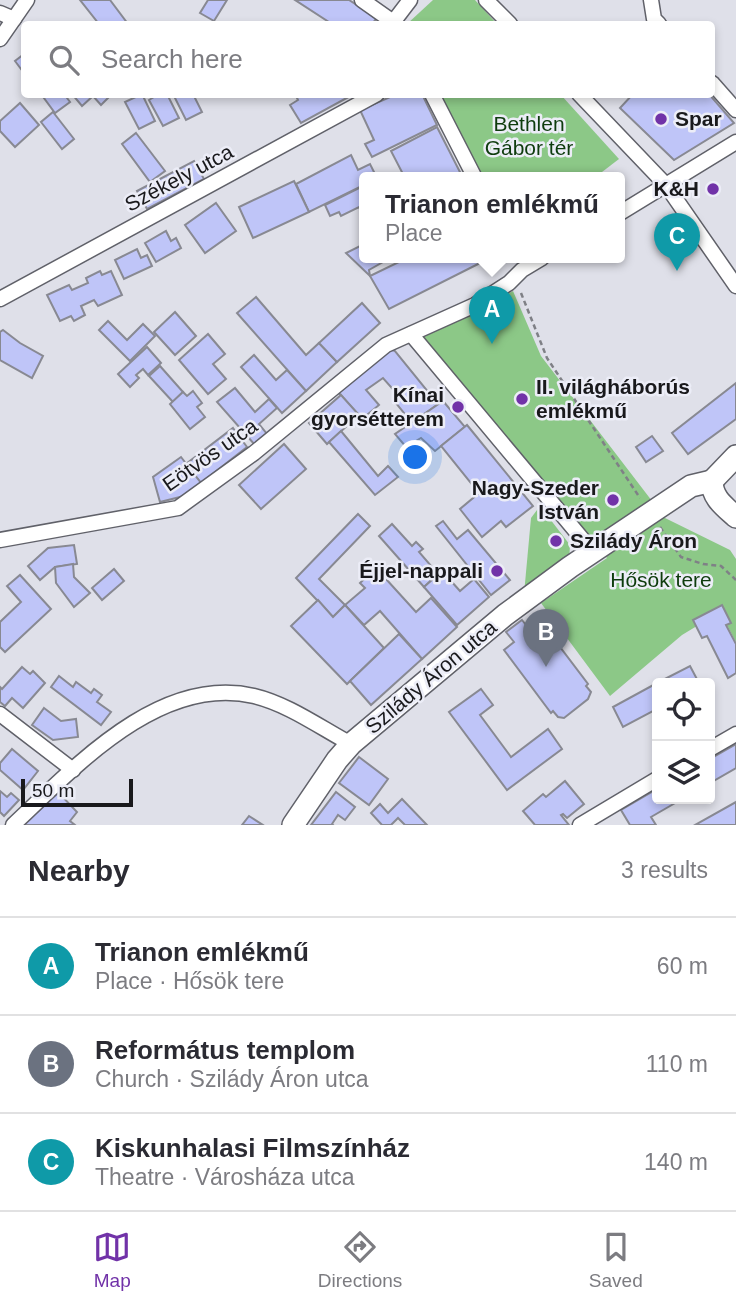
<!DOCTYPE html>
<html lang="en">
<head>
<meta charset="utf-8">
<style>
  body { margin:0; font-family:Arial,sans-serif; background:#f2f2f3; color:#2b2b33 }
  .controls { position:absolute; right:21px; bottom:21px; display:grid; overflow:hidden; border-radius:7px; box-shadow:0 4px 10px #0003 }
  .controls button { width:63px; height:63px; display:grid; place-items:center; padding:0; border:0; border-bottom:2px solid #e1e1e2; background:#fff; color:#2b2b33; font:35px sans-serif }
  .scale { position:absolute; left:21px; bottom:18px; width:112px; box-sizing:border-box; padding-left:7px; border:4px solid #19191c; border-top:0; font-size:19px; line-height:24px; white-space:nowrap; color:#19191c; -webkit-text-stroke:5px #ecedf7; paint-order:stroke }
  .you { position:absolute; left:416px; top:458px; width:24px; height:24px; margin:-18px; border:5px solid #fff; border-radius:50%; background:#1a73e8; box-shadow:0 0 0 10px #1a73e833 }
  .badge { display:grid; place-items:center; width:46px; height:46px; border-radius:50%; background:#7132a8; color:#fff; font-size:23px; font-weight:700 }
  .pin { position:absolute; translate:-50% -58px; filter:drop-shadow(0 2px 4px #0008) }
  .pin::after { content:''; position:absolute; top:37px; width:24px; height:21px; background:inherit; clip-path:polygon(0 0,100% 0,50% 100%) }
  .popup { position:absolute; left:359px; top:172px; width:266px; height:91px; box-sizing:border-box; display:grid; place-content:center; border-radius:7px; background:#fff; filter:drop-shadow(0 2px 5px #0005); font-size:23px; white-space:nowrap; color:#7c7c81 }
  .popup b { font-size:26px; color:#2b2b33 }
  .popup::after { content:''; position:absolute; left:50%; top:100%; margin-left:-14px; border:14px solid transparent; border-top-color:#fff }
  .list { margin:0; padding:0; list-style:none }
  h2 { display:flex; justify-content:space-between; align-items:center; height:91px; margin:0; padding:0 28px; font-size:30px }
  h2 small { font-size:23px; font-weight:400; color:#7c7c81 }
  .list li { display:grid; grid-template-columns:46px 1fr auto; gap:21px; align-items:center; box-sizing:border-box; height:98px; padding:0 28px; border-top:2px solid #e1e1e2 }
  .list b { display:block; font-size:26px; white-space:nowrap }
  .list p { margin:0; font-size:23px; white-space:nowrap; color:#7c7c81 }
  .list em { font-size:23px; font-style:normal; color:#7c7c81 }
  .icon { flex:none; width:38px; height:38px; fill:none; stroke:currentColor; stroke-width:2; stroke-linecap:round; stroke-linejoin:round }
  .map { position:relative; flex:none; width:736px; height:825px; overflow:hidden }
  .search { position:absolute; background:#fff; box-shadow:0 4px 10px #0003; left:21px; right:21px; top:21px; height:77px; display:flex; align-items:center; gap:18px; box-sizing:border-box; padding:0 24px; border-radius:7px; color:#7c7c81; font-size:26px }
  .sheet { height:385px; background:#fff }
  nav { display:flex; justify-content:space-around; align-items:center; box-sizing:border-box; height:98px; border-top:2px solid #e1e1e2; background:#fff; font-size:19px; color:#7c7c81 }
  nav a { display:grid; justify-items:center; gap:4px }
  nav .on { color:#7132a8 }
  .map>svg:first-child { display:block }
  .green { fill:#8cc887 }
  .building { fill:#bfc5f8; stroke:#888992; stroke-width:2 }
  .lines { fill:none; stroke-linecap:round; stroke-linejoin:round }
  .street-casing { stroke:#606169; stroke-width:17 }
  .secondary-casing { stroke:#606169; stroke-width:24 }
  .path { stroke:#7f8086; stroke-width:2.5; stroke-dasharray:5 3.5; stroke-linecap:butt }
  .street { stroke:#fff; stroke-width:14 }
  .secondary { stroke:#fff; stroke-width:21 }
  .poi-dot { fill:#7132a8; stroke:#ecedf7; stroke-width:2.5 }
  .labels { text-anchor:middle; stroke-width:5; stroke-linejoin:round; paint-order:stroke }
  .poi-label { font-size:21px; font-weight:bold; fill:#19191c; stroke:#ecedf7; text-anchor:end }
  .park-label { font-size:21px; fill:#0e3c0d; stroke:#ecedf7 }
  .street-label { font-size:21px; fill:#19191c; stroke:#ecedf7 }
</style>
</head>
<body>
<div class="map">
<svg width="736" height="825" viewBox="0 0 736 825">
  <rect width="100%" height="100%" fill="#dfe0e9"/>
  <g class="green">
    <polygon points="433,0 475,0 497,24 407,24"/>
    <polygon points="439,95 561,95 619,159 602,172 585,178 481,178"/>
    <polygon points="513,291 541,356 665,518 730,550 736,559 736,642 720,612 682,635 610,696 541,603 607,558 421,336"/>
    <polygon points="540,506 570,545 569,562 524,594 531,518"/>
  </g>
  <g class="building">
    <polygon points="80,0 110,0 128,24 99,24"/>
    <polygon points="208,0 227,0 214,21 200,13"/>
    <polygon points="295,0 349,0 377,18 372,24 332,24"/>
    <polygon points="24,54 24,73 15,61"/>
    <polygon points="41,94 64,94 70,102 55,113"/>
    <polygon points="72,94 112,94 101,105 93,96 82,106"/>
    <polygon points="142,94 155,121 139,129 125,102"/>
    <polygon points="159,94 167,94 179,118 163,126 149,100"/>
    <polygon points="173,94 193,94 202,112 186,120"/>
    <polygon points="295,94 354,94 301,123 290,105 298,100"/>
    <polygon points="397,94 422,94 437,125 372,157 365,144 374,140 360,110"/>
    <polygon points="633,94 709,94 734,123 674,160 620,108"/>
    <polygon points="20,103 39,125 15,147 0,131 0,121"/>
    <polygon points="53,112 74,139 62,149 41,122"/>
    <polygon points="437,127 463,178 405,178 391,151"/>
    <polygon points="136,133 165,171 150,182 122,144"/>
    <polygon points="351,155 358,170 370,164 377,178 364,178 364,185 309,212 296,184"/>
    <polygon points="194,161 204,179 147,209 137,191"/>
    <polygon points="294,181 309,212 253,238 239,207"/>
    <polygon points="361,187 364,190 364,217 359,207 341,216 339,212 330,216 325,205"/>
    <polygon points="216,203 236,231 205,253 185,225"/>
    <polygon points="166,231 171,241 176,238 181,248 156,262 145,243"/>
    <polygon points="364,244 364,258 390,258 369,270 370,276 346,253"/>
    <polygon points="137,249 141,258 147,255 152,266 124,279 115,260"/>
    <polygon points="407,258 490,258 389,309 370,276"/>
    <polygon points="100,271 102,275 111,271 122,295 98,306 94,300 81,306 85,315 74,321 71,316 60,321 47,295 69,285 72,290 88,283 86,278"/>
    <polygon points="256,297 306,355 319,343 337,362 306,391 237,313"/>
    <polygon points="362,303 380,323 337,362 319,343"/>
    <polygon points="175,312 196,336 175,355 154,332"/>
    <polygon points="108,321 127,340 143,324 155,336 130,361 99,330"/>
    <polygon points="3,330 20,343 43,356 32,378 0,360 0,332"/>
    <polygon points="208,334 225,354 213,364 226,379 208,394 179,360"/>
    <polygon points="147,347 161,363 148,375 143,369 136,375 139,378 130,387 118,374"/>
    <polygon points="387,348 395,351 438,404 412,423 395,402 399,396 383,378 366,390 379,405 362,419 338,392"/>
    <polygon points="254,355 276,380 287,370 306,391 282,413 241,367"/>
    <polygon points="160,366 183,392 173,402 149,376"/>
    <polygon points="736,383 736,419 688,454 672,433"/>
    <polygon points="235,388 255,412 269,399 277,408 259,424 267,434 255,445 217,402"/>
    <polygon points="193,391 202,403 197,407 205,417 190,429 170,404 183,392 187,396"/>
    <polygon points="341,395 359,415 327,444 309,423"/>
    <polygon points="443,401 465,427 435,451 421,438 406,447 395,434"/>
    <polygon points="467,425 533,506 506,527 501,521 482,537 460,509 479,493 441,446"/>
    <polygon points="233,428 247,447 201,483 186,464"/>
    <polygon points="341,431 378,476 388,466 398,477 375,495 329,442"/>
    <polygon points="652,436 663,451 646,462 636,447"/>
    <polygon points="284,444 306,469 261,509 239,485"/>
    <polygon points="181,457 201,483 184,496 160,502 153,477"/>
    <polygon points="358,514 370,526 319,579 345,605 333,617 296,578"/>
    <polygon points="443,521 457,539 468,530 510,580 491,595 436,526"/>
    <polygon points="392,524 412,546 416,542 423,549 419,552 438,574 424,587 379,536"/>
    <polygon points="74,545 77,564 55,567 40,580 28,566 48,548"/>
    <polygon points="73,564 74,577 90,593 74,607 56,583 55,567"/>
    <polygon points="376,568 416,612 431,598 457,627 422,659 380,611 364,625 345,605 365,588 360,583"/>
    <polygon points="114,569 124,581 102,600 92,588"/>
    <polygon points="442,571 460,591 474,579 489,597 457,625 424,587"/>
    <polygon points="20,575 51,609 5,652 0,647 0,622 21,602 7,586"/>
    <polygon points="318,600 333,617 345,605 384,648 347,684 291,626"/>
    <polygon points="722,605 731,623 726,625 736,644 736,673 728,678 707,636 702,638 693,620"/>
    <polygon points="522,620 530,630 541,622 588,684 586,686 591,692 588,699 564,718 558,717 553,711 551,713 504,650 514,642 506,632"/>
    <polygon points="399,634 422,659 371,705 350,681"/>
    <polygon points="690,666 699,683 657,683"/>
    <polygon points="22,667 30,674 33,671 45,683 23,708 12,698 5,706 0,702 0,687 2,689"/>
    <polygon points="59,676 73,687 76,682 91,693 94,689 102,695 97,702 111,712 101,725 51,687"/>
    <polygon points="657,683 657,709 623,727 613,707"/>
    <polygon points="481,689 493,705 480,715 511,757 548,729 562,749 507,790 449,712"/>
    <polygon points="44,708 61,721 76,719 78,737 53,740 32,725"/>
    <polygon points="736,744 736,768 710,783 710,759"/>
    <polygon points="12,749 38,771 23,790 0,770 0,763"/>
    <polygon points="359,757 388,779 369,805 339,783"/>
    <polygon points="565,781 584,804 567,818 563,814 561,815 569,825 535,825 523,811 543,794 546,797"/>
    <polygon points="657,789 657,799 682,799 651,817 656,825 630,825 621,810"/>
    <polygon points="0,791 7,797 11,793 19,800 4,816 0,812"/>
    <polygon points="58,792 77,812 70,821 75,825 24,825"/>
    <polygon points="336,792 355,807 345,820 338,815 332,824 333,825 311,825"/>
    <polygon points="402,799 427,825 405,825 398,818 391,825 382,825 371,813 380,804 388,813"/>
    <polygon points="736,802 736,825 695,825"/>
    <polygon points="249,816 263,825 242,825"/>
  </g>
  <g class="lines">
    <defs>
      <g id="street">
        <polyline points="362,0 396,24"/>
        <polyline points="486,0 510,24"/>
        <polyline points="651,0 654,19 659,24"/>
        <polyline points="0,13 14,19"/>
        <polyline points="394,21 410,0"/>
        <polyline points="0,39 27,0"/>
        <polyline points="712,83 736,110"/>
        <polyline points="432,94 475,178"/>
        <polyline points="579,94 666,185 736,286"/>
        <polyline points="620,213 736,142"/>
        <polyline points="0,299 377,94"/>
        <polyline points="411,334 594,553"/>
        <polyline points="0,540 178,508 254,453 386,345 475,305 509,283 522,270 542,258"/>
        <polyline points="0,714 73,770"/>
        <polyline points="710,749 736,734"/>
        <path d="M13,825C75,767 160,674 254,696C288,704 321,728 351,744"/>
        <polyline points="580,825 657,779"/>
      </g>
      <g id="secondary">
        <path d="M712,481C712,498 724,506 736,517"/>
        <polyline points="712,481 736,456"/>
        <polyline points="293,825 337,760 351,744 505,615 570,567 691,486 712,481"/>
      </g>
    </defs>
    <use href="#street" class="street-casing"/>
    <use href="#secondary" class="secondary-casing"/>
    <g class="path">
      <polyline points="521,293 547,358 640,498"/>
      <polyline points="660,527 681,557 703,564 721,566 736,580"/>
    </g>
    <use href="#street" class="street"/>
    <use href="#secondary" class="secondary"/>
  </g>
  <g class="poi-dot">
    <circle cx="661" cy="119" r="7"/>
    <circle cx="713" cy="189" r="7"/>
    <circle cx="522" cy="399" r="7"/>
    <circle cx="458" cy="407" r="7"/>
    <circle cx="613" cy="500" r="7"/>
    <circle cx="556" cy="541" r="7"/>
    <circle cx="497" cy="571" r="7"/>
  </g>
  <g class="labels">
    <g class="poi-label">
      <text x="675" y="126" text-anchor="start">Spar</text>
      <text x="699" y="196">K&amp;H</text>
      <text x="536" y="394" text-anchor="start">II. világháborús<tspan x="536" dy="24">emlékmű</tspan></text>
      <text x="444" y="402">Kínai<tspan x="444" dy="24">gyorsétterem</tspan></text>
      <text x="599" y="495">Nagy-Szeder<tspan x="599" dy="24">István</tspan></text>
      <text x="570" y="548" text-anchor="start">Szilády Áron</text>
      <text x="483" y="578">Éjjel-nappali</text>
    </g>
    <g class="park-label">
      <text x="529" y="131">Bethlen<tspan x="529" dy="24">Gábor tér</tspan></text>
      <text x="661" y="587">Hősök tere</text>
    </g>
    <g class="street-label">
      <text transform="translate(179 178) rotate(-28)" y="7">Székely utca</text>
      <text transform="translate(210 455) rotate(-35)" y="7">Eötvös utca</text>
      <text transform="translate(431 677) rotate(-40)" y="7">Szilády Áron utca</text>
    </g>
  </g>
</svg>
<div class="controls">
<button><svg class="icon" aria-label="locate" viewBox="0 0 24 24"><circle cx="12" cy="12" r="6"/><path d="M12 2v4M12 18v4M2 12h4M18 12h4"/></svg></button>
<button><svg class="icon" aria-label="layers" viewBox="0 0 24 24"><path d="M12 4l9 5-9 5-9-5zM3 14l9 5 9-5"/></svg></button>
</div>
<div class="scale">50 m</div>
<div class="you"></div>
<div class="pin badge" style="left:492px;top:344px;background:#0f9aa8">A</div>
<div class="popup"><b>Trianon emlékmű</b>Place</div>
<div class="pin badge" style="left:546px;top:667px;background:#6b7280">B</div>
<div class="pin badge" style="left:677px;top:271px;background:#0f9aa8">C</div>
<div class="search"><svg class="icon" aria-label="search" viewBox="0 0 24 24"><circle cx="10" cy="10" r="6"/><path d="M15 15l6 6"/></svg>Search here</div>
</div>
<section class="sheet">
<h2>Nearby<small>3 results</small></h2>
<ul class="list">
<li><span class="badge" style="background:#0f9aa8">A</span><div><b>Trianon emlékmű</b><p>Place · Hősök tere</p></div><em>60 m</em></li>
<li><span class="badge" style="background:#6b7280">B</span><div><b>Református templom</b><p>Church · Szilády Áron utca</p></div><em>110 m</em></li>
<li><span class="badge" style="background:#0f9aa8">C</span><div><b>Kiskunhalasi Filmszínház</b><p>Theatre · Városháza utca</p></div><em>140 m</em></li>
</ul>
</section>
<nav>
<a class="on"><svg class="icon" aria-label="map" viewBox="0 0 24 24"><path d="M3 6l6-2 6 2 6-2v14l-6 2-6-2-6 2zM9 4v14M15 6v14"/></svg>Map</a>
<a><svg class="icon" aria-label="directions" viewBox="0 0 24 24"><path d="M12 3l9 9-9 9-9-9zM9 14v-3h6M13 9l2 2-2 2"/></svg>Directions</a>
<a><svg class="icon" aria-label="saved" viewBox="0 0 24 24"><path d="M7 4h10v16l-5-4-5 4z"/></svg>Saved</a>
</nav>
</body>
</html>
